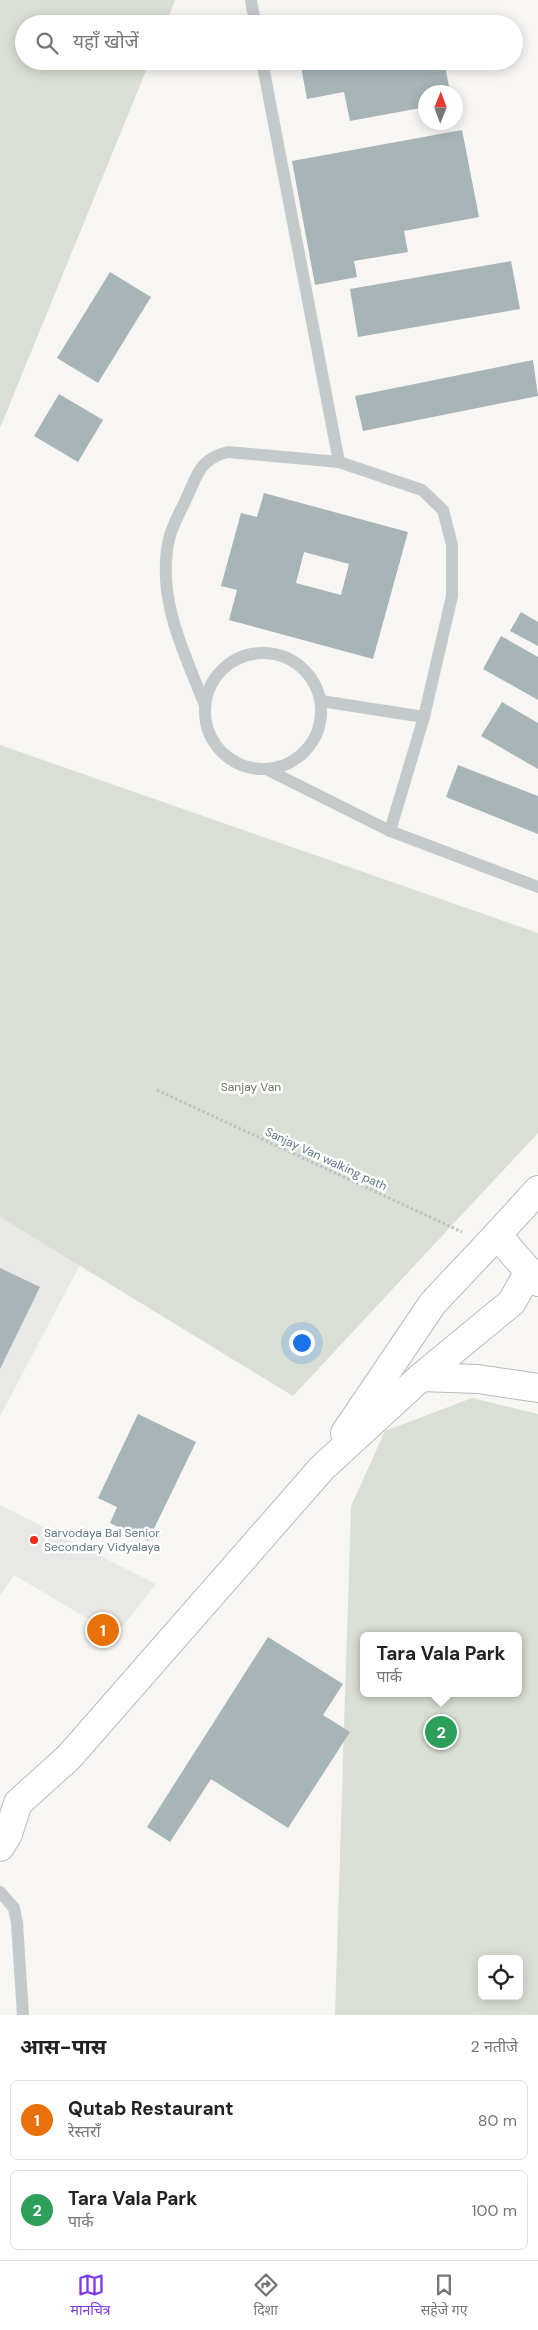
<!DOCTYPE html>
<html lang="hi">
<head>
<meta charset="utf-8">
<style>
  body { margin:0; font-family:"DM Sans","Noto Sans Devanagari",sans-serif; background:#f2f2f2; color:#222 }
  .controls { position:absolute; right:15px; bottom:15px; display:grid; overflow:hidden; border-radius:8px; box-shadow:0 2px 12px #0003 }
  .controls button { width:45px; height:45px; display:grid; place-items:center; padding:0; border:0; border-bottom:1px solid #e0e0e0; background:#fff; color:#222; font:25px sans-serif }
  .compass { position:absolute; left:418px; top:85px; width:45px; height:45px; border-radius:50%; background:#fff; box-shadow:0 2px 12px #0003; rotate:1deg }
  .you { position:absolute; left:301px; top:1342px; width:18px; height:18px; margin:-12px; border:4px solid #fff; border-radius:50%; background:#1a73e8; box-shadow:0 0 0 8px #1a73e833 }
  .badge { display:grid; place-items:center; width:32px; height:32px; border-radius:50%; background:#7c3aed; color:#fff; font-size:16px; font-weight:700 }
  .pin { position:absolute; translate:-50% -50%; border:2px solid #fff; box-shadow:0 1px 5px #0006 }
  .popup { position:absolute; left:360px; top:1632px; width:162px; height:65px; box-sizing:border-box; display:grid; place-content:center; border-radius:8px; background:#fff; filter:drop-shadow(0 1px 4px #0005); font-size:16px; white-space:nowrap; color:#767676 }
  .popup b { font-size:19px; color:#222 }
  .popup::after { content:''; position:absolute; left:50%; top:100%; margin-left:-10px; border:10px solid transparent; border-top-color:#fff }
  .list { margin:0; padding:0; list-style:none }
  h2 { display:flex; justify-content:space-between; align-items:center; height:65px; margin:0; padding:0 20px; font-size:21px }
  h2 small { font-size:16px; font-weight:400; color:#767676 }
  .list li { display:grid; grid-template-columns:32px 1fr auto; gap:15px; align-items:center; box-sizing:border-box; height:80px; margin:0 10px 10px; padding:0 10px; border:1px solid #e0e0e0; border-radius:8px }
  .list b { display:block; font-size:19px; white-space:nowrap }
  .list p { margin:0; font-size:16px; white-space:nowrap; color:#767676 }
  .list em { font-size:16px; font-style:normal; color:#767676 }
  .icon { flex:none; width:28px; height:28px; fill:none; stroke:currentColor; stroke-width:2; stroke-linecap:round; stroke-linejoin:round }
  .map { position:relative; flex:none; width:538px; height:2015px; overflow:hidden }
  .search { position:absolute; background:#fff; box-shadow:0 2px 12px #0003; left:15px; right:15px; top:15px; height:55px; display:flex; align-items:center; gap:12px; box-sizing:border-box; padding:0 18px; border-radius:28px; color:#767676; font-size:19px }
  .sheet { height:245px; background:#fff }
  nav { display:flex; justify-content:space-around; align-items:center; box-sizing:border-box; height:70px; border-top:1px solid #e0e0e0; background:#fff; font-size:14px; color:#767676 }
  nav a { display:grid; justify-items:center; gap:2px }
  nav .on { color:#7c3aed }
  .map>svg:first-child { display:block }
  .built { fill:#e8e8e7 }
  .green { fill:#d9dfd4; fill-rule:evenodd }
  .building { fill:#a7b4b8; fill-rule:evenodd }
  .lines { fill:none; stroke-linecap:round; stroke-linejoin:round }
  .secondary-casing { stroke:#b6bdc0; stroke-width:30 }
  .highway-casing { stroke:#b6bbbd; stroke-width:30 }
  .path { stroke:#bdc1c2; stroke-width:3; stroke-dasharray:2.5 2.5; stroke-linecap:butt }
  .lane { stroke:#c4c9cc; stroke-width:12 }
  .secondary { stroke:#fff; stroke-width:28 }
  .highway { stroke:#fff; stroke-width:28 }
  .poi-dot { fill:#f32717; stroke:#fff; stroke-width:2 }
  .labels { text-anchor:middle; stroke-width:5; stroke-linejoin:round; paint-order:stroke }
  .park-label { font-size:12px; fill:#67795f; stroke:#fff }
  .street-label { font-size:12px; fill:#5f7881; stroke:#fff }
  .poi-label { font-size:12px; fill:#5f7881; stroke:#fff; text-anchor:start }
</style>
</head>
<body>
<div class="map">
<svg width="538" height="2015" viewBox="0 0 538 2015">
  <rect width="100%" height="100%" fill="#f7f6f3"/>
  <g class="built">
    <polygon points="0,1217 80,1265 0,1416"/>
    <polygon points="0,1505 156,1584 116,1635 14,1575 0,1596"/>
  </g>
  <g class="green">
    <polygon points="0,0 175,0 166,24 24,24 24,61 150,61 0,428"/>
    <polygon points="0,745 538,933 538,1133 293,1396 0,1217"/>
    <path d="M472,1398L538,1414V2015H335L351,1506L385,1431ZM364,1636H518V1693H364ZM482,1959H519V1996H482Z"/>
  </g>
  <g class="building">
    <polygon points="300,61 444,61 450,92 426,92 426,107 350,121 344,92 307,99"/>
    <polygon points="462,130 479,217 404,231 408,252 354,261 357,277 315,285 292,161"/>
    <polygon points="511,261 520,309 358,337 350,289"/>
    <polygon points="110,272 151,297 98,383 57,358"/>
    <polygon points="533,360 538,396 363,431 355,396"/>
    <polygon points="59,394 103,420 78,462 34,436"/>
    <path d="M264,493L408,532L373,659L229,620L237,590L221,586L241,513L257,517ZM304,552L349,564L341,595L296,583Z"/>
    <polygon points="521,612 538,622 538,646 510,631"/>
    <polygon points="501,636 538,657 538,700 483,669"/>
    <polygon points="502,702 538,723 538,769 481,736"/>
    <polygon points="458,765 538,796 538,834 446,797"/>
    <polygon points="0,1268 40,1287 0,1369"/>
    <polygon points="138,1414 196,1442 148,1541 110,1523 117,1507 98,1498"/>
    <polygon points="268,1637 343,1684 323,1715 350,1732 288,1828 211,1779 170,1842 147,1827"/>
  </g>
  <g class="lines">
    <defs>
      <g id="secondary">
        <polyline points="345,1433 433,1303 497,1235"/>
        <polyline points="0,1847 8,1834 18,1803 69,1757 322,1468 421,1377 512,1302 529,1271"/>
      </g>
      <g id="highway">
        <polyline points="538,1190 497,1235 538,1282"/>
        <polyline points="421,1377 478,1379 538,1388"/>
      </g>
    </defs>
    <use href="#secondary" class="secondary-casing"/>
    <use href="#highway" class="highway-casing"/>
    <polyline class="path" points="157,1090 462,1232"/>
    <g class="lane">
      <polyline points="251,0 255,24"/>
      <polyline points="339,462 422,490 443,510 452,545 452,596 424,717"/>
      <circle cx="263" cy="711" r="58"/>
      <polyline points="321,701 424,717 390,831 538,887"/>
      <path d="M205,705C184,653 156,597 169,539C172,525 181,511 187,497C198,473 200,459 228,452L339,462L262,61"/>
      <polyline points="268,770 390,831"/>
      <polyline points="0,1892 14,1908 17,1923 23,2015"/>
    </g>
    <use href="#secondary" class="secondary"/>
    <use href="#highway" class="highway"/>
  </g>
  <circle class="poi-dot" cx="34" cy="1540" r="5"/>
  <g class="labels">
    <g class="park-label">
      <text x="251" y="1091">Sanjay Van</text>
    </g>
    <g class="street-label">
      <text transform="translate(326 1159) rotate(25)" y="4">Sanjay Van walking path</text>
    </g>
    <g class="poi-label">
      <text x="44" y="1537">Sarvodaya Bal Senior<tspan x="44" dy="14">Secondary Vidyalaya</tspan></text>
    </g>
  </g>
</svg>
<div class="controls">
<button><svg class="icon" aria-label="locate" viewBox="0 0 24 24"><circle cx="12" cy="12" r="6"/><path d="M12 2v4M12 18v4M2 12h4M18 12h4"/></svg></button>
</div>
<svg class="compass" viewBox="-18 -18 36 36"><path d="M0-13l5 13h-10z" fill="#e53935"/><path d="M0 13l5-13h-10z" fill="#767676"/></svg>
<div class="you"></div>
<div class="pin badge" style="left:103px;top:1630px;background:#e8710a">1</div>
<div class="pin badge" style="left:441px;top:1732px;background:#2e9e5b">2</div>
<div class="popup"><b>Tara Vala Park</b>पार्क</div>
<div class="search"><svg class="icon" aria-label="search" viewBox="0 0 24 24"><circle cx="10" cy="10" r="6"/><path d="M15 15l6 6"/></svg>यहाँ खोजें</div>
</div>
<section class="sheet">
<h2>आस-पास<small>2 नतीजे</small></h2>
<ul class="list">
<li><span class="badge" style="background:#e8710a">1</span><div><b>Qutab Restaurant</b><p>रेस्तराँ</p></div><em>80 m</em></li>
<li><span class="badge" style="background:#2e9e5b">2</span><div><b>Tara Vala Park</b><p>पार्क</p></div><em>100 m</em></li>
</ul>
</section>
<nav>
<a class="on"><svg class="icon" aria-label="map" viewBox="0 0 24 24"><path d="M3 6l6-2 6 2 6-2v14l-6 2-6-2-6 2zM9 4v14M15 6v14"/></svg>मानचित्र</a>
<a><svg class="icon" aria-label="directions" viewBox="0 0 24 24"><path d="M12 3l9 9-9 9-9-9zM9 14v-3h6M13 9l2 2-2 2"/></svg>दिशा</a>
<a><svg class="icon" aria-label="saved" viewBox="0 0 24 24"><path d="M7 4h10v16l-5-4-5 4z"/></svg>सहेजे गए</a>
</nav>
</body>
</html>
